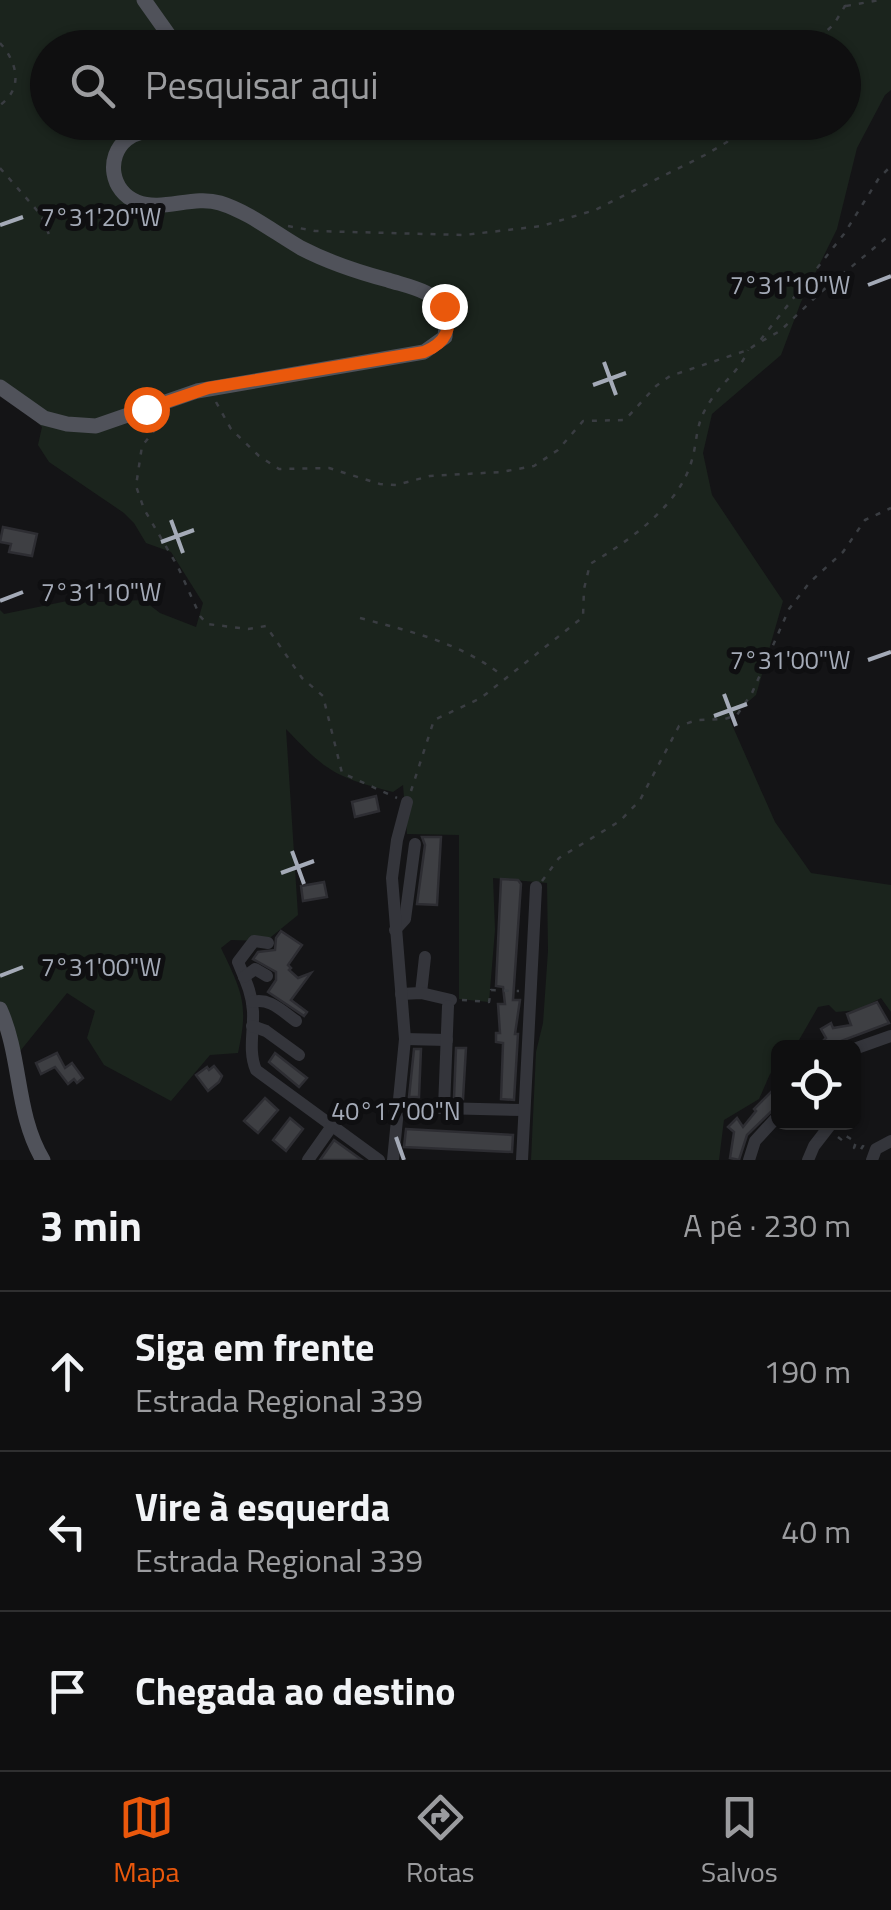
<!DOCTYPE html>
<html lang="pt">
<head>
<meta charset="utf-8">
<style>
  body { margin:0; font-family:"Titillium Web",sans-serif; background:#1d1d1e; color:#f1f3f6 }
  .controls { position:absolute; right:30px; bottom:30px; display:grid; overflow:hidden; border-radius:15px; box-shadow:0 2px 8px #0004 }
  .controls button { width:90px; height:90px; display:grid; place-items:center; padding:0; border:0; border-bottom:2px solid #2f2f30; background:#0f0f10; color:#f1f3f6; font:50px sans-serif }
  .stop { position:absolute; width:30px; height:30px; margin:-22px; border:8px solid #ea580c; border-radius:50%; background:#fff }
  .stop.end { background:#ea580c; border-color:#fff; box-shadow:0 2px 10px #0008 }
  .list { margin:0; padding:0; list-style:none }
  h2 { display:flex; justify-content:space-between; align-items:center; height:130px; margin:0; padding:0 40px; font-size:42px }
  h2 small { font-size:32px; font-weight:400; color:#9b9c9f }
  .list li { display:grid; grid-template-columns:65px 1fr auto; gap:30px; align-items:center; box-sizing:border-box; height:160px; padding:0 40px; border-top:2px solid #2f2f30 }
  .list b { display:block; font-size:38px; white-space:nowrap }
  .list p { margin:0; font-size:32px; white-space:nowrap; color:#9b9c9f }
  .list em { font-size:32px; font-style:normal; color:#9b9c9f }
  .icon { flex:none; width:55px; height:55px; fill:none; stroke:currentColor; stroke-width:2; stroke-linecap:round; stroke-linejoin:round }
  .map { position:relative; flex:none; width:891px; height:1160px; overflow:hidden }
  .search { position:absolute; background:#0f0f10; box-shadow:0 2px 8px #0004; left:30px; right:30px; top:30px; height:110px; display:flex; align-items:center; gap:25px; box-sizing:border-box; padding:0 35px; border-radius:55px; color:#9b9c9f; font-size:38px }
  .sheet { height:610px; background:#0f0f10 }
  nav { display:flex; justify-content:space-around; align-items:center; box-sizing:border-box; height:140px; border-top:2px solid #2f2f30; background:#0f0f10; font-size:28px; color:#9b9c9f }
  nav a { display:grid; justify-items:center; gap:5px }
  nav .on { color:#ea580c }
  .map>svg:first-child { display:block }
  .green { fill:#1b241d; fill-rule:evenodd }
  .building { fill:#3e3f43; stroke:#2d2d32; stroke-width:2.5 }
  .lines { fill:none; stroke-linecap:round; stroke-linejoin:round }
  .path { stroke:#3a3d42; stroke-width:2.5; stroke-dasharray:5 8; stroke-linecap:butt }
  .minor { stroke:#34353b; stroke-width:12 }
  .major { stroke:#50525a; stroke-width:15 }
  .route { stroke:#ea580c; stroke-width:12 }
  .ticks { fill:none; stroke:#a4aab7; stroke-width:4 }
  .ticks-label { font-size:25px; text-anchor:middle; fill:#a4aab7; stroke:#0f0f11; stroke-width:10; stroke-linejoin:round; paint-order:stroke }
</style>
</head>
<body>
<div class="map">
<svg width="891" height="1160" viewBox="0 0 891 1160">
  <rect width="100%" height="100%" fill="#141416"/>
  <path class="green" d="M0,0H891V90L885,95L857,148L837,229L801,302L781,355L712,414L703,453L712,495L783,601L756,695L729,718L775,822L811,873L891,885V1012L881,998L858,1010L836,1012L829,1005L818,1007L795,1047L778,1048V1065L770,1074L759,1099L724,1120L719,1160H531L536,1052L543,1023L548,951L547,883L493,878L495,930L489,1002L459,999V835L407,834L403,785L393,792C335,777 327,772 286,729L298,915L266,941L231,940L221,948C242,992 249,1004 238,1053L210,1055L171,1101L104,1065L87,1038L95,1011L67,993L17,1055L0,1018V610L4,614L72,600L75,603L143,600L160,613L196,627L203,603L171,552L146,543L134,523L124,513L49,462L38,445L42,427L0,385ZM48,48H844V122H48Z"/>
  <g class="building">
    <polygon points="3,527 37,534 32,556 9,552 11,544 0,542"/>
    <polygon points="376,796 379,811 355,817 352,802"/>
    <polygon points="422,837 441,837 437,905 417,904 425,845"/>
    <polygon points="501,879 518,880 521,884 513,1000 520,1000 515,1034 518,1034 514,1100 501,1099 503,1043 496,1042 496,1033 500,1033 498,1004 505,1004 503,987 496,986"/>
    <polygon points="324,882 327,897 303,901 301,886"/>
    <polygon points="281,931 302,945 288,965 291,968 289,970 298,978 311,973 291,1000 307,1012 304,1016 268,992 276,980 276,972 253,959 258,952 275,950 276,938"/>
    <polygon points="877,1002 889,1023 841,1041 833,1048 816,1048 826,1038 821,1029 831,1023 833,1028 851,1025 847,1014"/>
    <polygon points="456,1048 466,1048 463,1099 454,1098"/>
    <polygon points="414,1049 421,1049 419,1097 409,1097"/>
    <polygon points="57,1053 65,1068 72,1063 83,1078 77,1083 74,1079 68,1084 55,1067 41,1074 36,1063"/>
    <polygon points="275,1053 307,1078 299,1087 269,1062"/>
    <polygon points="214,1066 222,1076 219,1082 208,1091 196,1075 207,1067 209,1070"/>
    <polygon points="778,1085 778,1105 747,1135 739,1160 730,1158 734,1132 728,1127 737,1118 743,1127 756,1111 754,1109"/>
    <polygon points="265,1098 278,1110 258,1133 244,1121"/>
    <polygon points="290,1118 303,1129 286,1151 273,1140"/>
    <polygon points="406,1129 513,1135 512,1152 404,1147"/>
    <polygon points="334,1140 362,1160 320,1160"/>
  </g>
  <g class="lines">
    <g class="path">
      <polyline points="846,6 880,0"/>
      <path d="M0,43C17,62 24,88 0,105"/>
      <polyline points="809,48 834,24 845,6 843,0"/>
      <polyline points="0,168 41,215 50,237"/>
      <polyline points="288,226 315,231 464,235 542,226 595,210 705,155 727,142 741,122"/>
      <polyline points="762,341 780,331 821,292 891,234"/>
      <polyline points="216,402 231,429 259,456 279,469 329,468 380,484 396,485 430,476 501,472 534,466 558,450 583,421 625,420 656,386 670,376 748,350 758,343 844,234 879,178 891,166"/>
      <polyline points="160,416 154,431 142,446 136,486 144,509 178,567 200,616 207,624 248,629 266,626 302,678 323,696 342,773 397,798"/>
      <path d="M360,618C412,632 459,642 503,676"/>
      <path d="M411,791L434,720L481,698L583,617L584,589L590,564C626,543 676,508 690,466C699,441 693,426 711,400C723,381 740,371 748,350"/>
      <polyline points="542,881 559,858 620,821 640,800 679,726 697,720 725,719 737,715 752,693 789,609 810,582 843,552 865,520 891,508"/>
      <polyline points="462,1000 489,1002 491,990 519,991"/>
      <polyline points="838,1137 843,1141 846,1136 856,1142 854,1148 860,1151 863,1146 866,1148"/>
    </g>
    <g class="minor">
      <polyline points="395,930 405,919 415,844"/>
      <path d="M268,943L254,941L238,962C245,979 252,993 253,1011C254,1031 248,1051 256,1070L379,1160"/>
      <polyline points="244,977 255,969 267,976"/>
      <polyline points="421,993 425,957"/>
      <polyline points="401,994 421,993 451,1000"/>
      <path d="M252,1002C269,997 282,1011 296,1021"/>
      <polyline points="252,1026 266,1031 299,1055"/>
      <polyline points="405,1039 447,1040"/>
      <polyline points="854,1049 891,1036"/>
      <polyline points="398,1107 523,1110"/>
      <polyline points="444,1108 448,1006"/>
      <polyline points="308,1160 332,1126"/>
      <polyline points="393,1160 405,1039 392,878 397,840 407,802"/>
      <polyline points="522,1160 536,887"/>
      <polyline points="749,1160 755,1141 778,1116"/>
      <polyline points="808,1160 814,1146 831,1124"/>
      <polyline points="872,1160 876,1149 891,1141"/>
    </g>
    <g class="major">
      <polyline points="144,0 178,48"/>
      <path d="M0,387L44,418L67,424L96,426L197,391L424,352L445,337L447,312C434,290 410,287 388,280C358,272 328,262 301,248C275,233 249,212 220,203C193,195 162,212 137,202C111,192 105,157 127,139C143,127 168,131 186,122"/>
      <path d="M0,1009C22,1058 15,1113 43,1160"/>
    </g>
  </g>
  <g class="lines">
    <path class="route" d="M146,409L208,388L424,352C446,343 454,327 444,306"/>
  </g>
  <path class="ticks" d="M0,225L23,217M868,285L891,276M604,362L616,395M593,385L626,373M171,520L183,553M161,542L194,530M0,601L23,592M868,660L891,652M724,694L736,726M714,716L747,704M292,851L304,884M281,873L314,861M0,976L23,967M396,1137L404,1160"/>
  <g class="ticks-label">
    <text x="101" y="226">7°31'20"W</text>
    <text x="790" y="294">7°31'10"W</text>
    <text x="101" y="601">7°31'10"W</text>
    <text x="790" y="669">7°31'00"W</text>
    <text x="101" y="976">7°31'00"W</text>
    <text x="396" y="1120">40°17'00"N</text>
  </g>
</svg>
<div class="controls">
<button><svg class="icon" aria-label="locate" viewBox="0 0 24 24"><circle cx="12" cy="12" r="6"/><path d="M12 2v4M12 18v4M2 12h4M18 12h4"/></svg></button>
</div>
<div class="stop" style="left:146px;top:409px"></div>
<div class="stop end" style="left:444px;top:306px"></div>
<div class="search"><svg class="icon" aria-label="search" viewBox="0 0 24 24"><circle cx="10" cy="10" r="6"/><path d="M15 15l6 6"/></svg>Pesquisar aqui</div>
</div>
<section class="sheet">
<h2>3 min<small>A pé · 230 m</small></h2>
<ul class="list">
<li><svg class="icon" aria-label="ahead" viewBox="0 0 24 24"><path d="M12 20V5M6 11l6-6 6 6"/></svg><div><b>Siga em frente</b><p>Estrada Regional 339</p></div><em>190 m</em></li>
<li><svg class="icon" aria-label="left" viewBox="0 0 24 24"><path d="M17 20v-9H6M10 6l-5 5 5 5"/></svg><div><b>Vire à esquerda</b><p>Estrada Regional 339</p></div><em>40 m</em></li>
<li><svg class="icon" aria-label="arrive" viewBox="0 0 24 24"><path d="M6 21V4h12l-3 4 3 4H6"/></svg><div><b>Chegada ao destino</b></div></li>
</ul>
</section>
<nav>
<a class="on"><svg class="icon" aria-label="map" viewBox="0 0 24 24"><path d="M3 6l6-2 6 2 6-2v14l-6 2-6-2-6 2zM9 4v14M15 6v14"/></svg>Mapa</a>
<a><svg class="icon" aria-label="directions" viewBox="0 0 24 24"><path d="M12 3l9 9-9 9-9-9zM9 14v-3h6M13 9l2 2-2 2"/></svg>Rotas</a>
<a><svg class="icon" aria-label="saved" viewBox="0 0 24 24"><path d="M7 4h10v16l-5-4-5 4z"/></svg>Salvos</a>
</nav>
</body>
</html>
